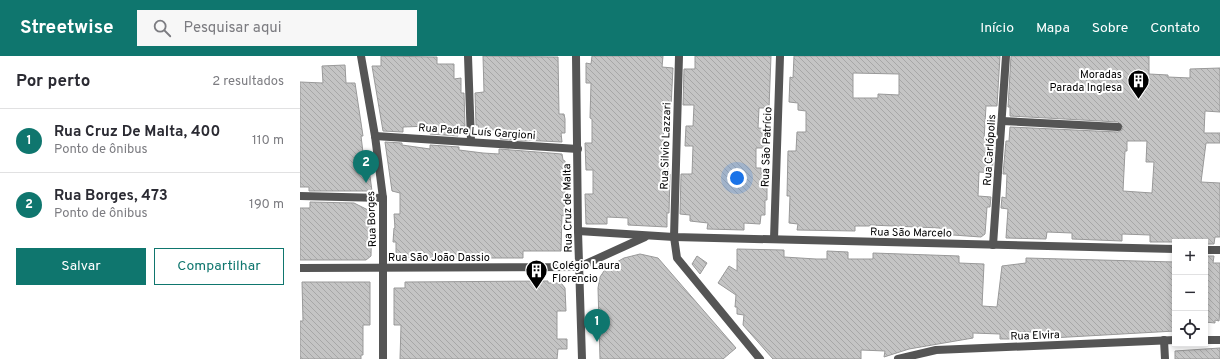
<!DOCTYPE html>
<html lang="pt">
<head>
<meta charset="utf-8">
<style>
  body { margin:0; font-family:Overpass,sans-serif; background:#f7f7f7; color:#2b2b33 }
  .controls { position:absolute; right:12px; bottom:12px; display:grid; overflow:hidden; border-radius:0px; box-shadow:0 2px 6px #0003 }
  .controls button { width:36px; height:36px; display:grid; place-items:center; padding:0; border:0; border-bottom:1px solid #e1e1e2; background:#fff; color:#2b2b33; font:20px sans-serif }
  .you { position:absolute; left:437px; top:122px; width:14px; height:14px; margin:-10px; border:3px solid #fff; border-radius:50%; background:#1a73e8; box-shadow:0 0 0 6px #1a73e833 }
  .badge { display:grid; place-items:center; width:26px; height:26px; border-radius:50%; background:#0f766e; color:#fff; font-size:13px; font-weight:700 }
  .pin { position:absolute; translate:-50% -33px; filter:drop-shadow(0 1px 2px #0008) }
  .pin::after { content:''; position:absolute; top:21px; width:14px; height:12px; background:inherit; clip-path:polygon(0 0,100% 0,50% 100%) }
  .list { margin:0; padding:0; list-style:none }
  h2 { display:flex; justify-content:space-between; align-items:center; height:52px; margin:0; padding:0 16px; font-size:17px }
  h2 small { font-size:13px; font-weight:400; color:#7c7c81 }
  .list li { display:grid; grid-template-columns:26px 1fr auto; gap:12px; align-items:center; box-sizing:border-box; height:64px; padding:0 16px; border-top:1px solid #e1e1e2 }
  .list b { display:block; font-size:15px; white-space:nowrap }
  .list p { margin:0; font-size:13px; white-space:nowrap; color:#7c7c81 }
  .list em { font-size:13px; font-style:normal; color:#7c7c81 }
  .actions { display:flex; gap:8px; padding:12px 16px }
  .actions a { flex:1; padding:9px 0; border:1px solid #0f766e; border-radius:0px; text-align:center; font-size:14px; color:#0f766e }
  .actions .main { background:#0f766e; color:#fff }
  .icon { flex:none; width:22px; height:22px; fill:none; stroke:currentColor; stroke-width:2; stroke-linecap:round; stroke-linejoin:round }
  .map { position:relative; flex:none; width:920px; height:303px; overflow:hidden }
  header { display:flex; align-items:center; gap:24px; box-sizing:border-box; height:56px; padding:0 20px; background:#0f766e; color:#fff }
  header strong { font-size:19px }
  nav { display:flex; gap:22px; margin-inline-start:auto; font-size:14px }
  .search { width:280px; height:36px; background:#f7f7f7; display:flex; align-items:center; gap:10px; box-sizing:border-box; padding:0 14px; border-radius:0px; color:#7c7c81; font-size:15px }
  main { display:flex }
  aside { flex:1; background:#fff }
  .map>svg:first-child { display:block }
  .building { fill:url(#building-back-hatch); stroke:#999; fill-rule:evenodd }
  .lines { fill:none; stroke-linecap:round; stroke-linejoin:round }
  .minor { stroke:#555; stroke-width:8 }
  .tertiary { stroke:#555; stroke-width:8 }
  .labels { text-anchor:middle; stroke-width:4; stroke-linejoin:round; paint-order:stroke }
  .poi-label { font-size:11px; fill:#000; stroke:#fff; text-anchor:end }
  .street-label { font-size:11px; fill:#000; stroke:#fff }
</style>
</head>
<body>
<header>
<strong>Streetwise</strong>
<div class="search"><svg class="icon" aria-label="search" viewBox="0 0 24 24"><circle cx="10" cy="10" r="6"/><path d="M15 15l6 6"/></svg>Pesquisar aqui</div>
<nav><a>Início</a><a>Mapa</a><a>Sobre</a><a>Contato</a></nav>
</header>
<main>
<aside>
<h2>Por perto<small>2 resultados</small></h2>
<ul class="list">
<li><span class="badge">1</span><div><b>Rua Cruz De Malta, 400</b><p>Ponto de ônibus</p></div><em>110 m</em></li>
<li><span class="badge">2</span><div><b>Rua Borges, 473</b><p>Ponto de ônibus</p></div><em>190 m</em></li>
</ul>
<div class="actions"><a class="main">Salvar</a><a>Compartilhar</a></div>
</aside>
<div class="map">
<svg width="920" height="303" viewBox="0 0 920 303">
  <defs>
    <pattern id="building-back-hatch" width="6" height="6" patternUnits="userSpaceOnUse"><rect width="6" height="6" fill="#c4c4c4"/><path d="M-1 5l2 2M0 0l6 6M5-1l2 2" fill="none" stroke="#a7a7a7"/></pattern>
  </defs>
  <rect width="100%" height="100%" fill="#fff"/>
  <g class="building">
    <polygon points="81,0 137,1 137,8 154,8 154,23 161,22 161,37 164,37 165,70 158,70 158,80 130,78 130,70 103,71 103,76 83,75 72,10 81,10"/>
    <polygon points="183,0 258,1 259,58 264,58 265,63 265,77 261,77 262,86 200,83 201,77 195,76 195,74 179,74 178,69 176,69 175,37 184,36"/>
    <polygon points="292,0 363,0 362,11 373,12 370,71 364,70 362,99 369,100 368,118 370,118 369,157 367,157 367,171 328,169 328,162 307,161 307,168 286,168 285,138 293,138 293,114 286,114 285,87 292,87 292,63 290,62 291,27 286,27 286,7 291,8"/>
    <polygon points="395,0 471,0 469,52 459,52 458,72 468,73 468,92 456,92 456,112 461,112 462,125 467,125 467,144 465,144 465,159 461,159 460,168 444,167 444,174 407,173 408,167 390,165 390,159 380,158 381,118 392,118 393,90 385,90 386,70 393,70 394,49 383,49 384,13 395,13"/>
    <path d="M494,0H700L697,50H686L684,84H695L692,117L679,116L678,140L691,141L690,151H687L685,178L681,181L639,178L640,172L570,169V170H555V175L497,174L498,168L489,167L490,140H487L488,95H496L497,76H506V55L498,54V47L489,46L490,21L493,22ZM553,17L599,18V39L578,38V42H553Z"/>
    <path d="M711,0H849V18L868,19V21L890,22V13L920,12V56L905,55L904,77H920V87H906L901,126L920,127V181H915L914,188H905V186H850V179L822,178V185L772,183V177L747,176L746,183L706,182L708,153L701,152L702,141L706,142L707,118H703L706,85H709L710,71L818,76L822,74L823,71L818,66L710,60V51H708ZM827,85H847L846,106H854L852,137L823,135L825,95H827Z"/>
    <polygon points="45,9 46,27 55,27 63,80 61,80 65,113 69,113 72,135 9,135 9,131 0,131 0,26 23,27 22,10"/>
    <polygon points="85,86 102,87 102,89 130,93 130,89 159,91 159,94 183,97 199,98 199,93 262,98 263,104 265,105 265,133 264,160 262,159 261,195 223,195 223,202 102,202 96,197 96,186 93,186 94,172 95,172 94,158 100,158 100,137 92,135"/>
    <polygon points="10,146 54,147 72,156 71,200 66,204 0,204 0,152 10,152"/>
    <polygon points="437,193 484,194 484,201 516,203 527,203 527,195 548,196 548,203 573,203 573,197 659,200 659,207 684,208 682,250 697,251 702,210 726,207 726,202 875,206 875,275 751,282 751,276 720,276 720,283 700,283 700,278 673,277 673,282 609,293 584,301 585,295 561,294 561,303 473,303 443,269 444,259 437,258 437,251 435,251 436,239 418,227 429,210 437,215"/>
    <polygon points="340,198 358,202 436,292 423,303 300,303 298,232 300,221 306,212 324,202"/>
    <polygon points="397,200 407,207 400,218 392,208"/>
    <polygon points="905,200 914,200 913,207 920,207 920,253 919,265 915,264 915,267 905,266"/>
    <polygon points="248,225 248,227 261,227 265,232 266,255 257,255 257,283 267,283 267,293 258,293 257,303 100,303 101,269 94,269 94,232 105,232 105,226"/>
    <polygon points="2,226 70,226 70,269 63,269 63,299 61,299 61,303 0,303 0,265 3,265"/>
    <polygon points="920,292 920,303 875,303 875,295"/>
  </g>
  <g class="lines">
    <g class="minor">
      <polyline points="61,0 75,80 83,142 83,303"/>
      <polyline points="168,0 171,85"/>
      <polyline points="379,0 374,181 377,202 460,303"/>
      <polyline points="702,65 818,71"/>
      <polyline points="75,80 278,93"/>
      <polyline points="0,140 83,142"/>
      <polyline points="278,175 374,181 875,193"/>
      <polyline points="474,183 480,0"/>
      <polyline points="693,189 706,0"/>
      <polyline points="905,194 920,194"/>
      <polyline points="0,212 279,211 345,181"/>
      <polyline points="864,284 865,303"/>
      <polyline points="905,284 920,284"/>
      <polyline points="598,303 636,294 875,284"/>
    </g>
    <polyline class="tertiary" points="276,0 278,175 282,303"/>
  </g>
  <defs>
    <symbol id="building-pin" viewBox="-11 -11 22 30"><path d="M0 17L-7.5 6A9.5 9.5 0 1 1 7.5 6Z" fill="#000" stroke="#fff"/><path d="M-4-6H4V6H1V3H-1V6H-4ZM-2.5-4.3h1.7v1.8h-1.7ZM.8-4.3h1.7v1.8H.8ZM-2.5-1h1.7V.8h-1.7ZM.8-1h1.7V.8H.8Z" fill="#fff"/></symbol>
  </defs>
  <g fill-rule="evenodd">
    <use href="#building-pin" x="826" y="12" width="25" height="34"/>
    <use href="#building-pin" x="224" y="202" width="25" height="34"/>
  </g>
  <g class="labels">
    <g class="poi-label">
      <text x="822" y="22">Moradas<tspan x="822" dy="13">Parada Inglesa</tspan></text>
      <text x="252" y="213" text-anchor="start">Colégio Laura<tspan x="252" dy="13">Florencio</tspan></text>
    </g>
    <g class="street-label">
      <text transform="translate(177 75) rotate(4)" y="4">Rua Padre Luís Gargioni</text>
      <text transform="translate(365 90) rotate(-88)" y="4">Rua Silvio Lazzari</text>
      <text transform="translate(466 91) rotate(-88)" y="4">Rua São Patrício</text>
      <text transform="translate(689 94) rotate(-86)" y="4">Rua Carlópolis</text>
      <text transform="translate(267 152) rotate(-91)" y="4">Rua Cruz de Malta</text>
      <text transform="translate(71 163) rotate(-92)" y="4">Rua Borges</text>
      <text transform="translate(611 176) rotate(1)" y="4">Rua São Marcelo</text>
      <text x="139" y="205">Rua São João Dassio</text>
      <text transform="translate(735 279) rotate(-2)" y="4">Rua Elvira</text>
    </g>
  </g>
</svg>
<div class="controls">
<button>+</button>
<button>−</button>
<button><svg class="icon" aria-label="locate" viewBox="0 0 24 24"><circle cx="12" cy="12" r="6"/><path d="M12 2v4M12 18v4M2 12h4M18 12h4"/></svg></button>
</div>
<div class="you"></div>
<div class="pin badge" style="left:297px;top:286px">1</div>
<div class="pin badge" style="left:66px;top:127px">2</div>
</div>
</main>
</body>
</html>
